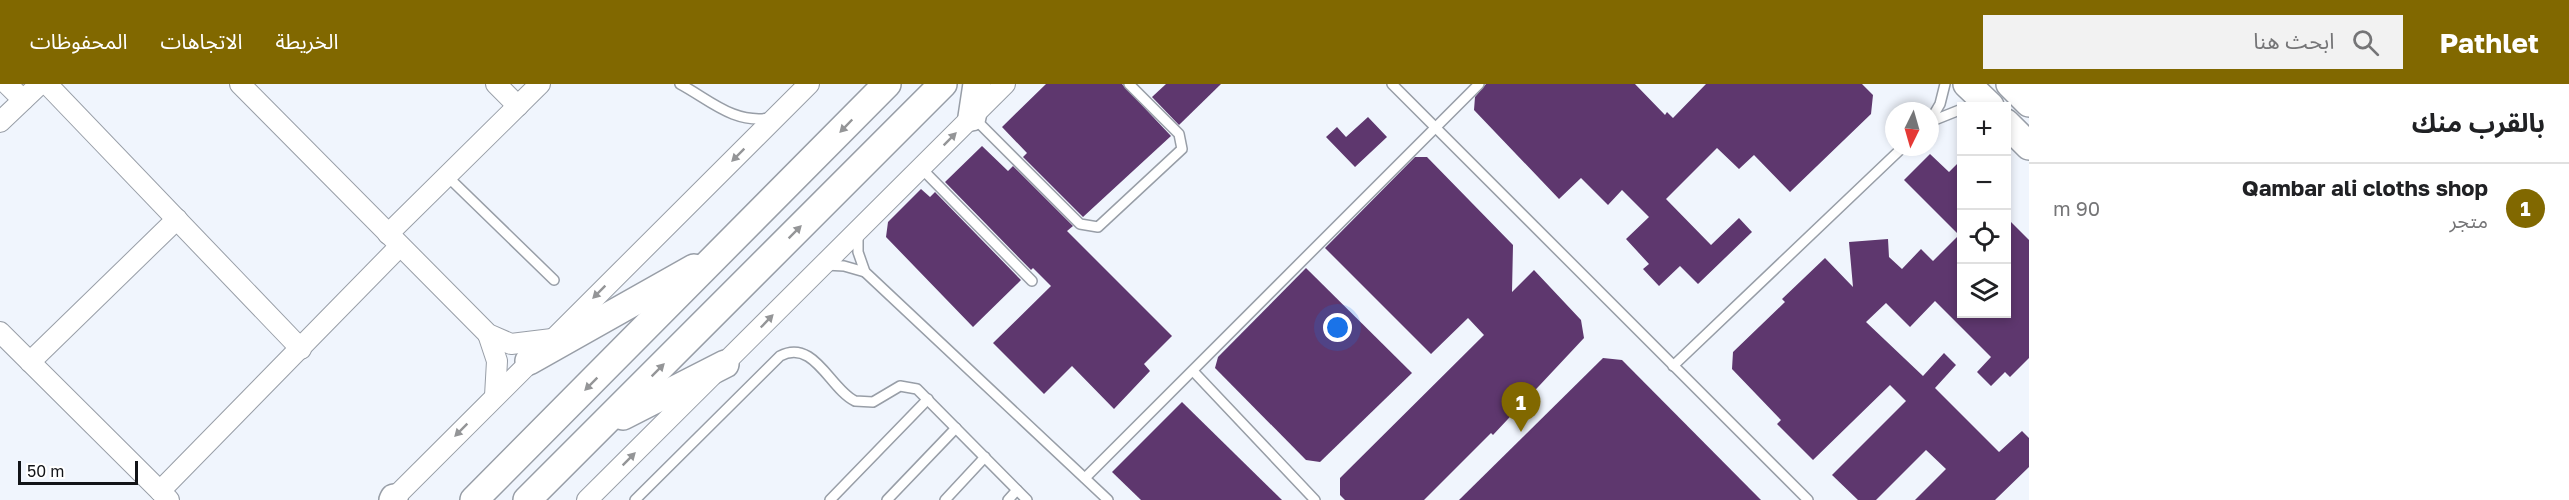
<!DOCTYPE html>
<html lang="ar">
<head>
<meta charset="utf-8">
<style>
  body { margin:0; font-family:"Golos Text","Noto Sans Arabic",sans-serif; background:#f2f2f2; color:#202124; direction:rtl }
  .controls { position:absolute; right:18px; top:18px; display:grid; overflow:hidden; border-radius:0px; box-shadow:0 3px 9px #0003 }
  .controls button { width:54px; height:54px; display:grid; place-items:center; padding:0; border:0; border-bottom:2px solid #e0e0e0; background:#fff; color:#202124; font:30px sans-serif }
  .compass { position:absolute; left:1885px; top:18px; width:54px; height:54px; border-radius:50%; background:#fff; box-shadow:0 3px 9px #0003; rotate:185deg }
  .scale { position:absolute; left:18px; bottom:15px; width:120px; box-sizing:border-box; padding-left:6px; border:3px solid #121418; border-top:0; font-size:16px; line-height:21px; white-space:nowrap; color:#121418; -webkit-text-stroke:4px #fff; paint-order:stroke }
  .you { position:absolute; left:1338px; top:244px; width:21px; height:21px; margin:-15px; border:4px solid #fff; border-radius:50%; background:#1a73e8; box-shadow:0 0 0 9px #1a73e833 }
  .badge { display:grid; place-items:center; width:39px; height:39px; border-radius:50%; background:#816800; color:#fff; font-size:20px; font-weight:700 }
  .pin { position:absolute; translate:-50% -50px; filter:drop-shadow(0 2px 3px #0008) }
  .pin::after { content:''; position:absolute; top:32px; width:21px; height:18px; background:inherit; clip-path:polygon(0 0,100% 0,50% 100%) }
  .list { margin:0; padding:0; list-style:none }
  h2 { display:flex; justify-content:space-between; align-items:center; height:78px; margin:0; padding:0 24px; font-size:26px }
  h2 small { font-size:20px; font-weight:400; color:#757577 }
  .list li { display:grid; grid-template-columns:39px 1fr auto; gap:18px; align-items:center; box-sizing:border-box; height:90px; padding:0 24px; border-top:2px solid #e0e0e0 }
  .list b { display:block; font-size:22px; white-space:nowrap }
  .list p { margin:0; font-size:20px; white-space:nowrap; color:#757577 }
  .list em { font-size:20px; font-style:normal; color:#757577 }
  .icon { flex:none; width:33px; height:33px; fill:none; stroke:currentColor; stroke-width:2; stroke-linecap:round; stroke-linejoin:round }
  .map { position:relative; flex:none; width:2029px; height:416px; overflow:hidden; direction:ltr }
  header { display:flex; align-items:center; gap:36px; box-sizing:border-box; height:84px; padding:0 30px; background:#816800; color:#fff }
  header strong { font-size:28px }
  nav { display:flex; gap:33px; margin-inline-start:auto; font-size:21px }
  .search { width:420px; height:54px; background:#f2f2f2; display:flex; align-items:center; gap:15px; box-sizing:border-box; padding:0 21px; border-radius:0px; color:#757577; font-size:22px }
  main { display:flex }
  aside { flex:1; background:#fff }
  .map>svg:first-child { display:block }
  .building { fill:#5e376e }
  .lines { fill:none; stroke-linecap:round; stroke-linejoin:round }
  .lane-casing { stroke:#989ea7; stroke-width:12 }
  .street-casing { stroke:#989ea7; stroke-width:22 }
  .secondary-casing { stroke:#989ea7; stroke-width:30 }
  .lane { stroke:#fff; stroke-width:9 }
  .street { stroke:#fff; stroke-width:20 }
  .secondary { stroke:#fff; stroke-width:27 }
  .oneway { fill:#949597 }
</style>
</head>
<body>
<header>
<strong>Pathlet</strong>
<div class="search"><svg class="icon" aria-label="search" viewBox="0 0 24 24"><circle cx="10" cy="10" r="6"/><path d="M15 15l6 6"/></svg>ابحث هنا</div>
<nav><a>الخريطة</a><a>الاتجاهات</a><a>المحفوظات</a></nav>
</header>
<main>
<aside>
<h2>بالقرب منك<small></small></h2>
<ul class="list">
<li><span class="badge">1</span><div><b>Qambar ali cloths shop</b><p>متجر</p></div><em>90 m</em></li>
</ul>
</aside>
<div class="map">
<svg width="2029" height="416" viewBox="0 0 2029 416">
  <rect width="100%" height="100%" fill="#f0f5fd"/>
  <g class="building">
    <polygon points="1046,0 1122,0 1171,52 1083,133 1023,73 1027,69 1002,43"/>
    <polygon points="1166,0 1221,0 1179,41 1152,13"/>
    <polygon points="1486,0 1635,0 1665,31 1667,28 1673,34 1706,0 1862,0 1873,11 1871,30 1790,108 1754,71 1739,85 1717,64 1666,115 1711,161 1739,134 1752,148 1698,200 1680,182 1659,202 1643,185 1649,180 1626,155 1649,133 1622,106 1608,121 1581,94 1559,115 1474,26 1475,13"/>
    <polygon points="1368,33 1387,53 1355,83 1326,53 1337,43 1346,53"/>
    <polygon points="982,62 1008,87 1013,82 1073,142 1067,147 1172,252 1144,280 1150,287 1114,325 1072,282 1044,310 993,259 1051,202 1033,184 1031,186 945,98"/>
    <polygon points="1930,70 1949,88 1962,75 1962,230 2007,230 2007,134 2029,156 2029,274 2010,293 2005,288 1991,302 1977,288 1991,273 1935,217 1910,243 1886,219 1866,238 1923,292 1944,269 1956,281 1935,304 1999,368 2022,347 2029,354 2029,383 1995,416 1915,416 1946,385 1926,366 1876,416 1858,416 1832,391 1906,317 1890,301 1813,376 1777,340 1781,336 1732,285 1733,268 1785,218 1782,215 1825,174 1853,203 1849,158 1888,155 1889,173 1902,185 1921,165 1933,177 1959,151 1904,96"/>
    <polygon points="1415,73 1427,73 1513,161 1512,208 1534,186 1581,236 1584,254 1493,351 1491,349 1424,416 1345,416 1340,411 1340,394 1484,251 1468,234 1431,270 1325,164"/>
    <polygon points="921,105 930,113 935,108 1021,196 973,243 886,153 888,138"/>
    <polygon points="1306,184 1412,289 1320,378 1306,376 1215,284 1218,273"/>
    <polygon points="1603,274 1622,276 1761,416 1459,416"/>
    <polygon points="1182,318 1282,416 1141,416 1112,388"/>
  </g>
  <g class="lines">
    <defs>
      <g id="lane">
        <path d="M680,0C710,16 733,40 770,34"/>
        <polyline points="1392,0 1808,416"/>
        <polyline points="974,34 1080,140 1098,143 1182,65 1179,50 1129,0"/>
        <polyline points="1930,37 1940,20 1945,0"/>
        <polyline points="1932,37 1962,25"/>
        <polyline points="921,84 1032,197"/>
        <polyline points="447,92 554,196"/>
        <polyline points="858,150 858,168 865,188 1108,416"/>
        <polyline points="826,181 844,182 865,188"/>
        <polyline points="1673,282 1903,63"/>
        <polyline points="1193,287 1315,416"/>
        <polyline points="1085,394 1479,0"/>
        <path d="M635,416L780,272C814,254 830,305 855,317L873,318L900,302L917,305L1027,416"/>
        <polyline points="830,416 928,315"/>
        <polyline points="887,416 956,344"/>
        <polyline points="945,416 985,373"/>
        <polyline points="1008,416 1017,406"/>
      </g>
      <g id="street">
        <polyline points="7,0 23,16"/>
        <polyline points="47,0 301,265"/>
        <polyline points="240,0 488,250 511,260 552,255"/>
        <polyline points="496,0 518,22"/>
        <polyline points="0,38 40,0"/>
        <polyline points="388,150 540,0"/>
        <polyline points="0,248 169,416"/>
        <polyline points="488,250 497,277 495,312"/>
        <polyline points="30,278 177,135"/>
        <polyline points="160,407 400,162"/>
        <polyline points="392,416 809,0"/>
        <polyline points="587,416 1005,0"/>
      </g>
      <g id="secondary">
        <polyline points="1967,0 1990,22"/>
        <polyline points="2010,0 2029,19"/>
        <polyline points="972,33 977,0"/>
        <polyline points="2006,39 2029,62"/>
        <polyline points="529,277 694,184"/>
        <polyline points="623,332 725,280"/>
        <polyline points="393,416 394,414"/>
        <polyline points="474,416 887,0"/>
        <polyline points="527,416 943,0"/>
      </g>
    </defs>
    <use href="#lane" class="lane-casing"/>
    <use href="#street" class="street-casing"/>
    <use href="#secondary" class="secondary-casing"/>
    <use href="#lane" class="lane"/>
    <use href="#street" class="street"/>
    <use href="#secondary" class="secondary"/>
  </g>
  <defs><path id="oneway-solid" d="M-6-.8H1V-3.2L6.5 0L1 3.2V.8H-6Z" transform="scale(1.5)"/></defs>
  <g class="oneway">
    <use href="#oneway-solid" transform="translate(846 42) rotate(134)"/>
    <use href="#oneway-solid" transform="translate(950 55) rotate(-45)"/>
    <use href="#oneway-solid" transform="translate(738 71) rotate(135)"/>
    <use href="#oneway-solid" transform="translate(795 148) rotate(-45)"/>
    <use href="#oneway-solid" transform="translate(599 208) rotate(135)"/>
    <use href="#oneway-solid" transform="translate(767 237) rotate(-46)"/>
    <use href="#oneway-solid" transform="translate(658 286) rotate(-45)"/>
    <use href="#oneway-solid" transform="translate(591 300) rotate(135)"/>
    <use href="#oneway-solid" transform="translate(461 346) rotate(135)"/>
    <use href="#oneway-solid" transform="translate(629 375) rotate(-45)"/>
  </g>
</svg>
<div class="controls">
<button>+</button>
<button>−</button>
<button><svg class="icon" aria-label="locate" viewBox="0 0 24 24"><circle cx="12" cy="12" r="6"/><path d="M12 2v4M12 18v4M2 12h4M18 12h4"/></svg></button>
<button><svg class="icon" aria-label="layers" viewBox="0 0 24 24"><path d="M12 4l9 5-9 5-9-5zM3 14l9 5 9-5"/></svg></button>
</div>
<svg class="compass" viewBox="-18 -18 36 36"><path d="M0-13l5 13h-10z" fill="#e53935"/><path d="M0 13l5-13h-10z" fill="#757577"/></svg>
<div class="scale">50 m</div>
<div class="you"></div>
<div class="pin badge" style="left:1521px;top:348px">1</div>
</div>
</main>
</body>
</html>
